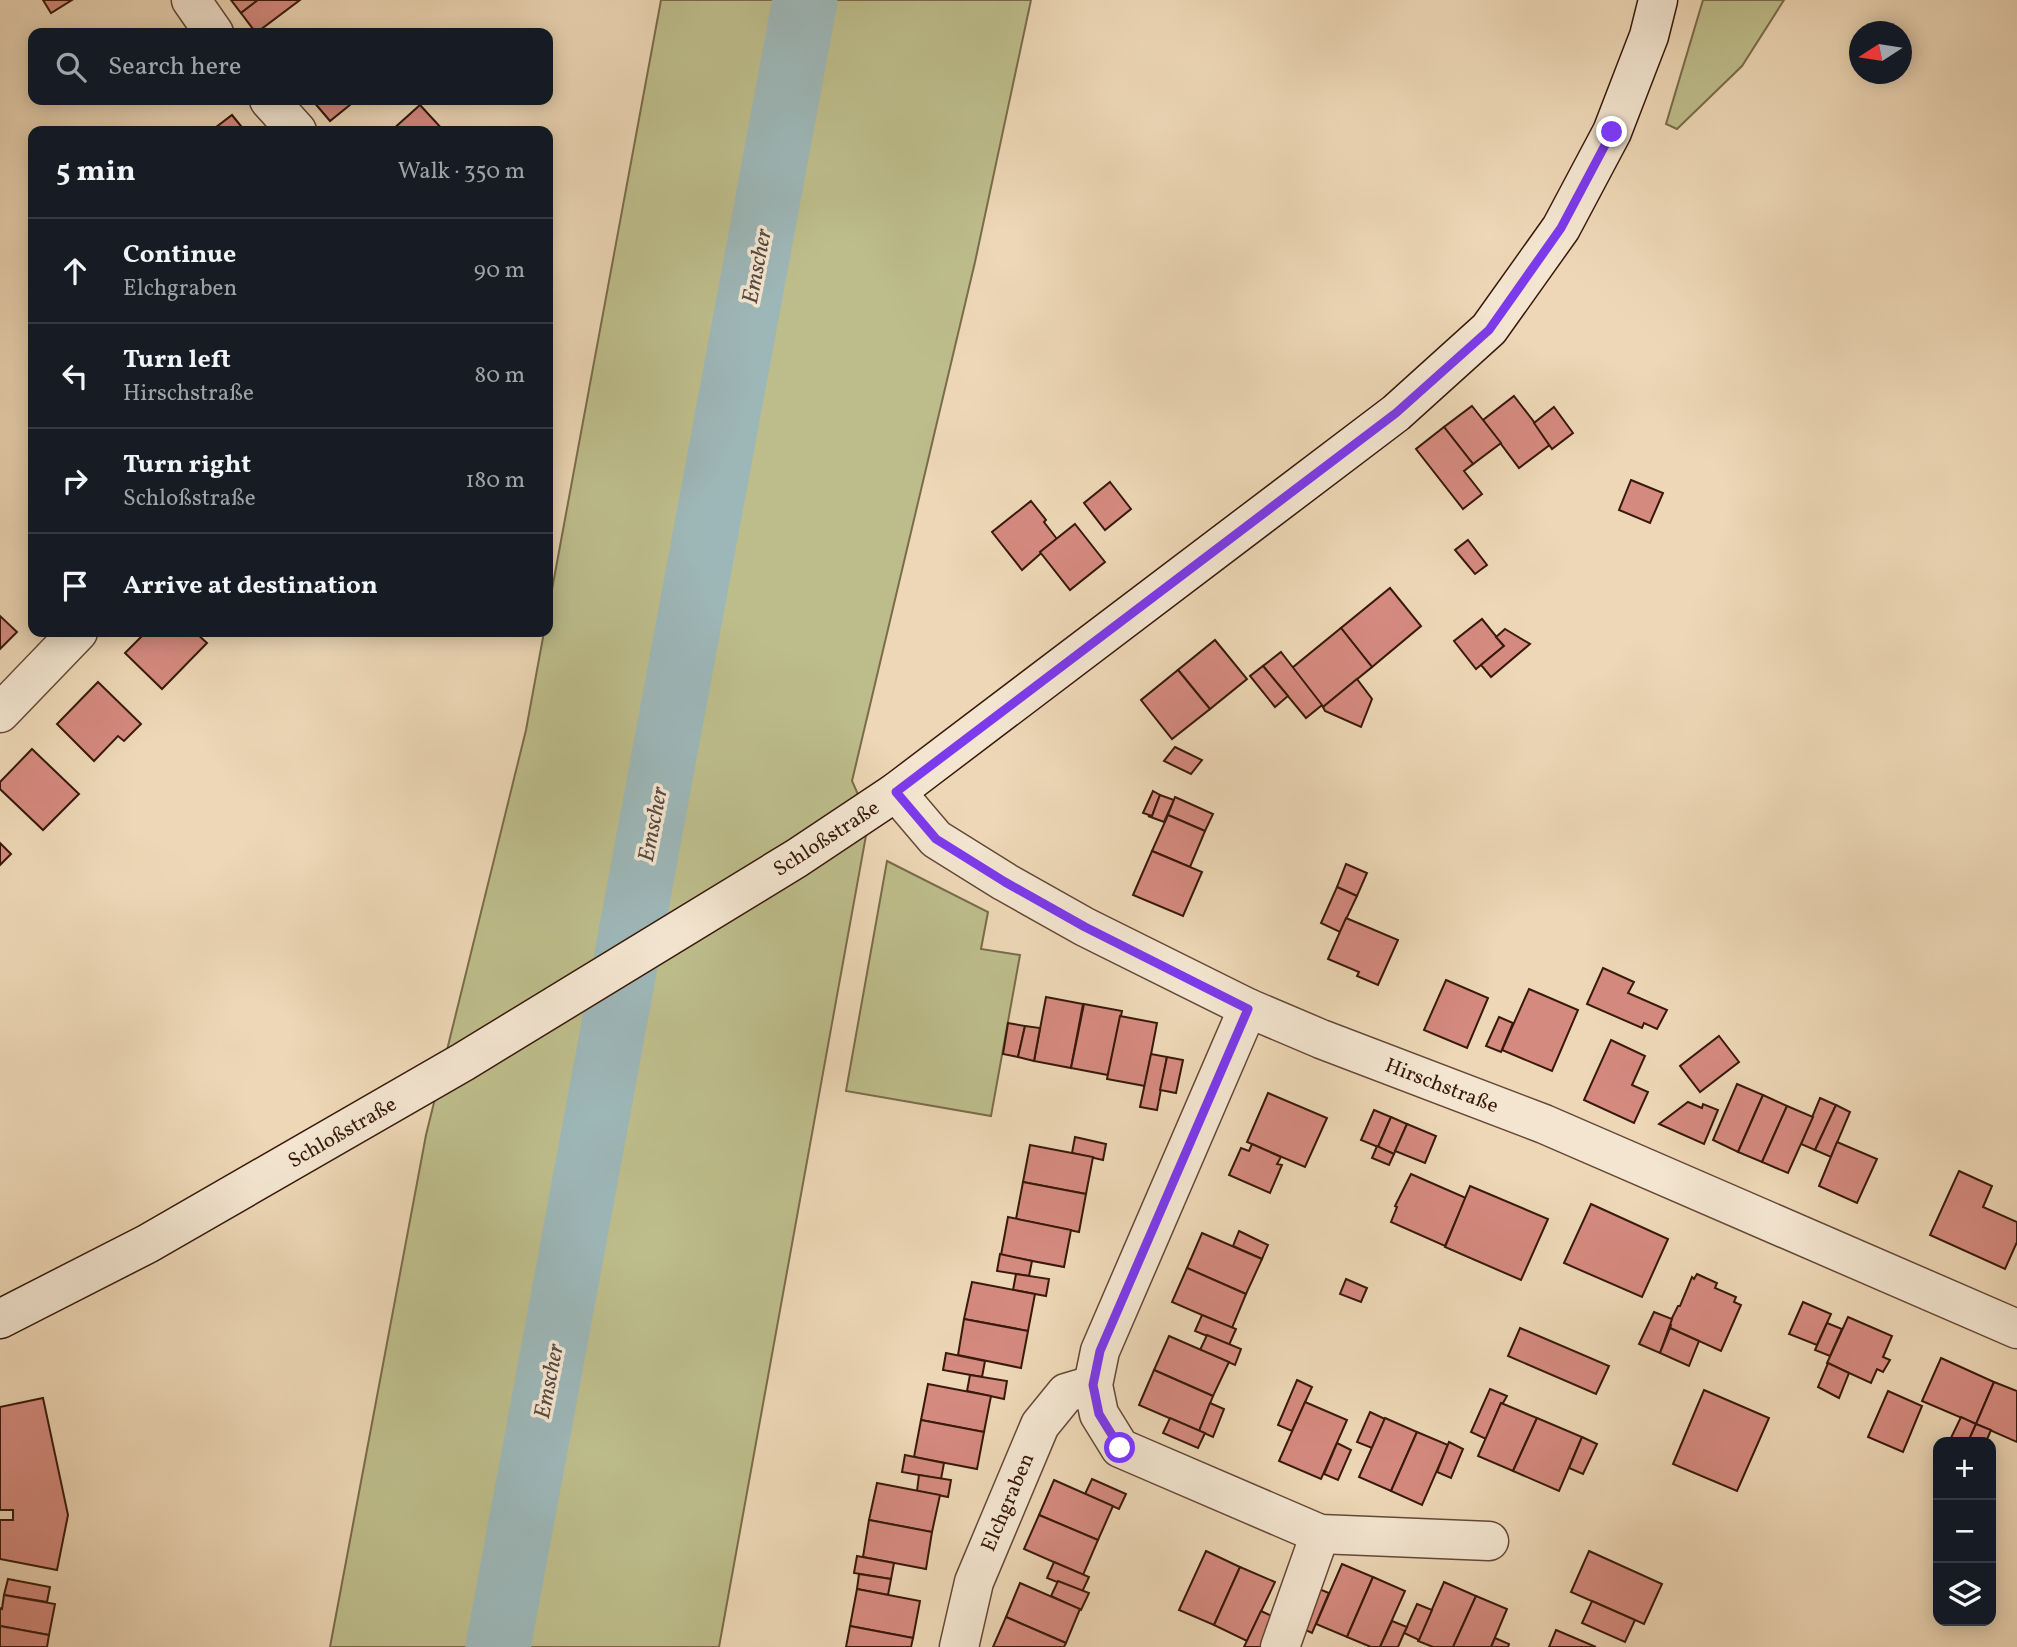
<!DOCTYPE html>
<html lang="en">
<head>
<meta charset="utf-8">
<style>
  body { margin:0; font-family:Vollkorn,serif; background:#242831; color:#f1f3f6 }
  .controls { position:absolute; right:21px; bottom:21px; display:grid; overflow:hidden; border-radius:14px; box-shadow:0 4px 18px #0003 }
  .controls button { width:63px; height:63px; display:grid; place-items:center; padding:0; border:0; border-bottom:2px solid #363941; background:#171b24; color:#f1f3f6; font:35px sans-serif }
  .compass { position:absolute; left:1849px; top:21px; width:63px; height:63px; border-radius:50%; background:#171b24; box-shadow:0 4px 18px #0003; rotate:258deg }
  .stop { position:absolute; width:21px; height:21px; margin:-16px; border:5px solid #7c3aed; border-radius:50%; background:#fff }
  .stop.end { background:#7c3aed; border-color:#fff; box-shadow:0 2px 7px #0008 }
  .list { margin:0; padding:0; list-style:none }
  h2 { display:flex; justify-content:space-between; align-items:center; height:91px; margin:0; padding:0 28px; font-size:30px }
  h2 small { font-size:23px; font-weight:400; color:#9ea1a6 }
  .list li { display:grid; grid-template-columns:46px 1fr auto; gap:21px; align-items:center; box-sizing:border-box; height:105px; padding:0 28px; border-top:2px solid #363941 }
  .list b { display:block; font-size:26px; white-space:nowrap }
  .list p { margin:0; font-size:23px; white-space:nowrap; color:#9ea1a6 }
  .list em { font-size:23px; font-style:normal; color:#9ea1a6 }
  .icon { flex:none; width:38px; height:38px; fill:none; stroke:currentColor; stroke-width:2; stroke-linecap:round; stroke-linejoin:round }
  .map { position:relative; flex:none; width:2017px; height:1647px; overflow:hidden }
  .search { position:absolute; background:#171b24; box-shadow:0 4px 18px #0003; left:28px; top:28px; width:525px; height:77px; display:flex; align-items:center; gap:18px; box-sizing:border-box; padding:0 24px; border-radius:14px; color:#9ea1a6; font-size:26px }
  .panel { position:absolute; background:#171b24; box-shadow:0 4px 18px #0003; left:28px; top:126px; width:525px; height:511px; border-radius:14px }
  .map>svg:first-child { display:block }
  .green { fill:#bdbd8b; stroke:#7a6b4b; stroke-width:2 }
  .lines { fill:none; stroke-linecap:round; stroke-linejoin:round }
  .river { stroke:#9db7b8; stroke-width:65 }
  .building { fill:#d58a7f; stroke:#38190b; stroke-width:2 }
  .street-casing { stroke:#654836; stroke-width:41 }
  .secondary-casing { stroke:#38190b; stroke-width:41 }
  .street { stroke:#f3e5d0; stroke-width:38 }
  .secondary { stroke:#f3e5d0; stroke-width:38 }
  .route { stroke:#7c3aed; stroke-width:9 }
  .labels { text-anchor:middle; stroke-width:7; stroke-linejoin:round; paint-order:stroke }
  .street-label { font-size:21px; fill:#38190b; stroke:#f3e5d0 }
  .water-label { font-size:23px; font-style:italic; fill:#56483f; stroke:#f3e5d0 }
</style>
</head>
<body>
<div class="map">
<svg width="2017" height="1647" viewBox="0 0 2017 1647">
  <rect width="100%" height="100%" fill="#edd7b6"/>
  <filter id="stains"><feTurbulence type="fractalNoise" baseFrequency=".00286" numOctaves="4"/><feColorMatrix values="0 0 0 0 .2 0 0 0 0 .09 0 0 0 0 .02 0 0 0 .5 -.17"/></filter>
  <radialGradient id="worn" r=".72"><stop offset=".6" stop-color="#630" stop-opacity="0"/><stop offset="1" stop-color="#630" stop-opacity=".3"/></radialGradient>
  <g class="green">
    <polygon points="661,0 1031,0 975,262 852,781 869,819 719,1647 330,1647 426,1135 526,730 544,632 548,632 548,611"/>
    <polygon points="1703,0 1784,0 1742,66 1677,129 1666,124"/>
    <polygon points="887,861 988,912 981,949 1020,955 991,1116 846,1091"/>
  </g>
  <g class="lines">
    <polyline class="river" points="498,1647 805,0"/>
  </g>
  <g class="building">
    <polygon points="43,0 72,0 51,13"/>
    <polygon points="231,0 258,0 241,13"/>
    <polygon points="258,0 300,0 256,33 241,13"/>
    <polygon points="315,100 356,100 330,121 313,101"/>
    <polygon points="420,105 444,131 391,131"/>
    <polygon points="232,115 245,131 211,131"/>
    <polygon points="1514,396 1551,444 1519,468 1483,420"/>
    <polygon points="1472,406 1501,443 1473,464 1444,427"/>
    <polygon points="1554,407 1573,433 1552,449 1534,423"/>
    <polygon points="1444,427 1473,464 1464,471 1482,494 1463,509 1416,449"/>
    <polygon points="1631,480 1663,493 1650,523 1619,510"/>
    <polygon points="1110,482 1131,509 1105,530 1084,503"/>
    <polygon points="1031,501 1046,520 1044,522 1057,539 1022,570 992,532"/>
    <polygon points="1075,524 1105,562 1070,590 1040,552"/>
    <polygon points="1468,540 1487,565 1475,574 1455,550"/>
    <polygon points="1390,588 1421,626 1372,667 1341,628"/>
    <polygon points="0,616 17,632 0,649"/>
    <polygon points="1482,619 1504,646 1476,669 1454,641"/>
    <polygon points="1341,628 1372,667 1323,707 1292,668"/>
    <polygon points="1505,629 1530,644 1491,677 1481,665 1504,646 1496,637"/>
    <polygon points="146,632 195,632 207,643 162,689 125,653"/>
    <polygon points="1215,640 1247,679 1210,709 1178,670"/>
    <polygon points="1281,652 1322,705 1306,718 1263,666"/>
    <polygon points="1263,666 1288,696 1275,707 1250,676"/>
    <polygon points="1178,670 1210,709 1172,739 1141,700"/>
    <polygon points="1357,679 1372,699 1361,727 1325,711 1323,707"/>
    <polygon points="98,682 141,724 124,741 118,736 94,761 57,724"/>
    <polygon points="1175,747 1202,760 1191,774 1164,761"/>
    <polygon points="32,749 79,794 43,830 0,789 0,782"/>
    <polygon points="1153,791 1160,795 1152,816 1143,813"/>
    <polygon points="1160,795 1174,800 1164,822 1148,816 1152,816"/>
    <polygon points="1175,797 1213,814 1205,831 1168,815"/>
    <polygon points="1168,815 1205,831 1190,867 1152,851"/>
    <polygon points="0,843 11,854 0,865"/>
    <polygon points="1152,851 1202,872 1183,916 1133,895"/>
    <polygon points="1346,864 1367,873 1357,896 1337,887"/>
    <polygon points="1337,887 1357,896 1340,932 1321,923"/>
    <polygon points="1346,918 1398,940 1378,985 1357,976 1359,972 1328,959"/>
    <polygon points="1603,968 1634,982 1628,993 1667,1010 1657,1029 1644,1023 1642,1028 1587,1004"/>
    <polygon points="1446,980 1488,998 1467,1048 1424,1030"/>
    <polygon points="1529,989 1578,1010 1552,1071 1502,1050"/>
    <polygon points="1046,997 1083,1004 1071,1068 1034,1061"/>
    <polygon points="1084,1004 1122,1011 1108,1075 1071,1068"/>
    <polygon points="1120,1016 1157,1023 1145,1086 1107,1079"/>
    <polygon points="1499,1017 1513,1023 1501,1052 1486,1046"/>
    <polygon points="1008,1023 1025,1026 1018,1057 1003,1054"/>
    <polygon points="1025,1026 1040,1028 1034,1061 1018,1057"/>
    <polygon points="1719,1036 1739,1062 1700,1092 1680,1066"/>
    <polygon points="1611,1040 1645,1056 1632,1085 1648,1092 1634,1123 1584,1100"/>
    <polygon points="1151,1054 1167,1057 1157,1110 1140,1107"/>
    <polygon points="1167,1057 1183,1060 1176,1093 1160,1090"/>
    <polygon points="1737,1084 1763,1095 1738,1152 1713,1140"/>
    <polygon points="1268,1093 1327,1118 1305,1167 1247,1142"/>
    <polygon points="1763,1095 1787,1106 1762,1162 1738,1152"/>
    <polygon points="1820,1098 1836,1105 1815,1150 1801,1144"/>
    <polygon points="1688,1102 1702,1108 1703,1104 1718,1110 1704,1144 1659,1124"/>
    <polygon points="1836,1105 1850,1112 1831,1157 1815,1150"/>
    <polygon points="1787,1106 1813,1117 1788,1173 1762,1162"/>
    <polygon points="1374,1110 1391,1117 1378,1147 1361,1140"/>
    <polygon points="1391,1117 1407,1124 1394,1154 1378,1147"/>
    <polygon points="1407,1124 1436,1136 1425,1163 1395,1151"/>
    <polygon points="1075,1137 1106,1144 1103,1160 1072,1153"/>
    <polygon points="1837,1142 1877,1159 1857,1203 1819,1186"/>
    <polygon points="1252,1144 1281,1157 1277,1164 1282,1165 1270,1193 1229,1175 1241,1148 1249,1151"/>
    <polygon points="1030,1145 1093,1157 1086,1194 1023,1182"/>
    <polygon points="1377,1146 1394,1154 1389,1165 1372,1158"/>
    <polygon points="1959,1171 1992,1186 1983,1207 2017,1222 2017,1242 2005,1269 1930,1235"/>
    <polygon points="1411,1174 1466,1198 1445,1246 1391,1222 1397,1207 1395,1206"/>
    <polygon points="1023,1182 1086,1194 1079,1232 1016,1219"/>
    <polygon points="1470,1186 1548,1219 1521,1280 1445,1247"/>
    <polygon points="1591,1204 1668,1239 1642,1297 1564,1263"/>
    <polygon points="1008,1217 1071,1230 1064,1267 1001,1255"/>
    <polygon points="1239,1231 1268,1245 1262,1259 1233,1246"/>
    <polygon points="1202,1233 1262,1259 1246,1294 1187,1268"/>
    <polygon points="1000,1254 1032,1261 1029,1276 997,1271"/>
    <polygon points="1187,1268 1246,1294 1232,1328 1172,1302"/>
    <polygon points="1016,1274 1049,1279 1046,1296 1013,1290"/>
    <polygon points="1697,1274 1717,1283 1715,1288 1736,1297 1734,1302 1741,1305 1721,1351 1670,1328 1671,1325 1669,1324 1678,1306 1680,1306 1692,1277 1694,1279"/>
    <polygon points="1346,1279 1367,1288 1361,1302 1340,1294"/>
    <polygon points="972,1282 1035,1294 1028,1331 964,1319"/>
    <polygon points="1803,1302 1831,1314 1817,1345 1789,1334"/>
    <polygon points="1654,1312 1672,1319 1660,1353 1639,1344"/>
    <polygon points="1202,1315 1236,1329 1229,1345 1195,1331"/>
    <polygon points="1848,1317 1892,1336 1883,1357 1890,1360 1883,1372 1877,1369 1871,1383 1827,1363"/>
    <polygon points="964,1319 1028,1331 1021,1368 958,1355"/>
    <polygon points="1827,1323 1842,1329 1830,1356 1815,1350"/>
    <polygon points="1520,1328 1609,1366 1596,1394 1508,1356"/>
    <polygon points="1670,1328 1699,1341 1689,1366 1660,1353"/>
    <polygon points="1207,1335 1241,1349 1235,1365 1200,1350"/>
    <polygon points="1169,1336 1229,1362 1213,1396 1154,1370"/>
    <polygon points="946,1353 985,1361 982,1377 943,1370"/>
    <polygon points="1941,1358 1994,1382 1976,1424 1922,1401"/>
    <polygon points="1828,1363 1849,1373 1839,1398 1818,1387"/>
    <polygon points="1154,1370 1213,1396 1199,1431 1139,1405"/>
    <polygon points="970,1375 1007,1381 1004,1399 967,1391"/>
    <polygon points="1297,1380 1312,1387 1292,1431 1278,1425"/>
    <polygon points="1994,1382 2017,1391 2017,1442 1976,1424"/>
    <polygon points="928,1384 991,1396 984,1432 921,1420"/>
    <polygon points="1490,1389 1507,1396 1503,1403 1501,1403 1486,1439 1471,1432"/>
    <polygon points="1704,1390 1769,1418 1737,1491 1673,1464"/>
    <polygon points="1888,1391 1922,1406 1903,1452 1868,1437"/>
    <polygon points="43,1398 68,1515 57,1570 0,1559 0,1520 13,1520 13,1510 0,1510 0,1407"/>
    <polygon points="1305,1402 1347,1420 1321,1479 1279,1461"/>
    <polygon points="1210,1403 1224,1409 1213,1437 1199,1431"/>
    <polygon points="1501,1403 1537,1418 1513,1471 1478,1456"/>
    <polygon points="1370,1412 1385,1419 1372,1448 1357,1442"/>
    <polygon points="1961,1417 1976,1424 1968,1442 1949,1442"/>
    <polygon points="1170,1418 1205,1433 1198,1448 1163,1433"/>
    <polygon points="1385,1418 1417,1432 1391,1491 1359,1477"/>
    <polygon points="1537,1418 1582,1437 1559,1491 1513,1471"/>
    <polygon points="921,1420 984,1432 977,1469 914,1457"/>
    <polygon points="1976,1424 1991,1430 1986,1442 1968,1442"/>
    <polygon points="1417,1432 1448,1445 1422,1505 1391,1491"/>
    <polygon points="1582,1437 1597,1444 1583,1474 1569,1468"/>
    <polygon points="1449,1442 1463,1449 1451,1478 1437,1472"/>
    <polygon points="1337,1443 1351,1450 1338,1480 1324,1474"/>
    <polygon points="905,1455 944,1463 941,1479 902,1472"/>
    <polygon points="919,1475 951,1480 948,1497 917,1491"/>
    <polygon points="1092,1479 1126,1494 1119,1509 1085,1494"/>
    <polygon points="1054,1480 1113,1506 1098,1540 1039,1515"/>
    <polygon points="877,1483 940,1495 932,1532 869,1520"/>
    <polygon points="1039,1515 1098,1540 1083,1575 1024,1549"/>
    <polygon points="869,1520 932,1532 926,1569 863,1557"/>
    <polygon points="1206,1551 1240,1567 1214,1625 1179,1610"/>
    <polygon points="1589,1551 1662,1584 1644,1624 1571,1592"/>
    <polygon points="857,1556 894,1563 891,1579 854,1573"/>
    <polygon points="1054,1562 1089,1577 1082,1592 1047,1578"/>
    <polygon points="1342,1564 1373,1577 1347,1637 1316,1624"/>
    <polygon points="1240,1567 1275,1582 1247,1641 1214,1625"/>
    <polygon points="859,1574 891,1579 888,1595 857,1589"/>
    <polygon points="1373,1577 1405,1591 1380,1647 1371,1647 1347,1637"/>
    <polygon points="8,1579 50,1587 47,1602 4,1595"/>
    <polygon points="1058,1581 1089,1593 1081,1610 1051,1596"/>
    <polygon points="1444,1582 1476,1596 1453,1647 1433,1647 1418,1641"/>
    <polygon points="1020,1583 1080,1609 1066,1643 1006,1617"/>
    <polygon points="1314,1587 1329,1593 1312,1633 1297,1626"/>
    <polygon points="857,1589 920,1601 913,1638 850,1626"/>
    <polygon points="4,1595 55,1604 49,1635 0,1626 0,1608 2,1609"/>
    <polygon points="1476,1596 1507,1609 1491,1647 1453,1647"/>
    <polygon points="1592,1601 1635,1620 1625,1642 1582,1623"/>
    <polygon points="1417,1604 1432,1610 1419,1640 1404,1633"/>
    <polygon points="1261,1611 1276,1618 1262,1647 1244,1647"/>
    <polygon points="1006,1617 1066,1643 1064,1647 993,1647"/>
    <polygon points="1392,1621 1407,1627 1404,1633 1398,1647 1380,1647"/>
    <polygon points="0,1626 49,1635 47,1647 0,1647"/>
    <polygon points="850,1626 913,1638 911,1647 846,1647"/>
    <polygon points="1556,1630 1596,1647 1549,1647"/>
    <polygon points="1495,1638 1509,1644 1508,1647 1491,1647"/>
  </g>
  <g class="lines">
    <defs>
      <g id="street">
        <polyline points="191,0 214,33"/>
        <polyline points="269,100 297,131"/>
        <polyline points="0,713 78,632"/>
        <polyline points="896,792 936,839 1005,882 1085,927 1248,1008 1321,1039 1544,1124 2017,1329"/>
        <polyline points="1248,1008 1100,1351 1093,1385 1099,1414 1120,1448 1320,1534 1489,1541"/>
        <polyline points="959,1647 974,1582 1040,1425 1066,1393 1093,1385"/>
        <polyline points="1280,1647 1320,1534"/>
      </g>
      <polyline id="secondary" points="0,1319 147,1244 463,1062 797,858 896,792 1396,413 1489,329 1561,228 1612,132 1649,36 1658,0"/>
    </defs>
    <use href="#street" class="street-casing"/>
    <use href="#secondary" class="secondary-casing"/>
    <use href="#street" class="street"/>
    <use href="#secondary" class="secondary"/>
  </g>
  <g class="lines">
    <polyline class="route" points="1120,1448 1099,1414 1093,1385 1100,1351 1248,1009 1085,927 1005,882 936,839 896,792 1396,413 1489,330 1561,228 1612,132"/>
  </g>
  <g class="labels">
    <g class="street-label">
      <text transform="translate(826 838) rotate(-33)" y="7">Schloßstraße</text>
      <text transform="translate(1442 1085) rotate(21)" y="7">Hirschstraße</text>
      <text transform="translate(342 1132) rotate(-30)" y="7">Schloßstraße</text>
      <text transform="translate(1007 1502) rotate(-67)" y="7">Elchgraben</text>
    </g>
    <g class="water-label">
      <text transform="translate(756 266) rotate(-79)" y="8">Emscher</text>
      <text transform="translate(652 824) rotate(-79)" y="8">Emscher</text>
      <text transform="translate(548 1381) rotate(-79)" y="8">Emscher</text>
    </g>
  </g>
  <rect width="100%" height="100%" filter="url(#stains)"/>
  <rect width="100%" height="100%" fill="url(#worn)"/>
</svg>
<div class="controls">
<button>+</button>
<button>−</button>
<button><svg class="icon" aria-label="layers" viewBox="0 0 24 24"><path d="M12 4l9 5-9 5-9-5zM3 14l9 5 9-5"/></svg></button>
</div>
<svg class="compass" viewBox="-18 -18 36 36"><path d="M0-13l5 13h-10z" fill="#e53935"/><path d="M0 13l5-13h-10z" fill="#9ea1a6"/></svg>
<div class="stop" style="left:1120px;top:1448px"></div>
<div class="stop end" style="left:1612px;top:132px"></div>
<div class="search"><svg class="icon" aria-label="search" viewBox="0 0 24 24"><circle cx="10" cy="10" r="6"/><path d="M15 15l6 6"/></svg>Search here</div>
<section class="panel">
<h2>5 min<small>Walk · 350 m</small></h2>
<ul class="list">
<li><svg class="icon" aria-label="ahead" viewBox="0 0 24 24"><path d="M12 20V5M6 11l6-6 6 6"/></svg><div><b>Continue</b><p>Elchgraben</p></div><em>90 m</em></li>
<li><svg class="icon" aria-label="left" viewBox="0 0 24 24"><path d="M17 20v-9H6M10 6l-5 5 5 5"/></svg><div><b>Turn left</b><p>Hirschstraße</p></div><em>80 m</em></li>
<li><svg class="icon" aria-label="right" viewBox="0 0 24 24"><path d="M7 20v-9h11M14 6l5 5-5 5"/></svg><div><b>Turn right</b><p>Schloßstraße</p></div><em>180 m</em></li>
<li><svg class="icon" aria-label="arrive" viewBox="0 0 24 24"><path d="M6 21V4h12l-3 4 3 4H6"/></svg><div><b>Arrive at destination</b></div></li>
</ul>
</section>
</div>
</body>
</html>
